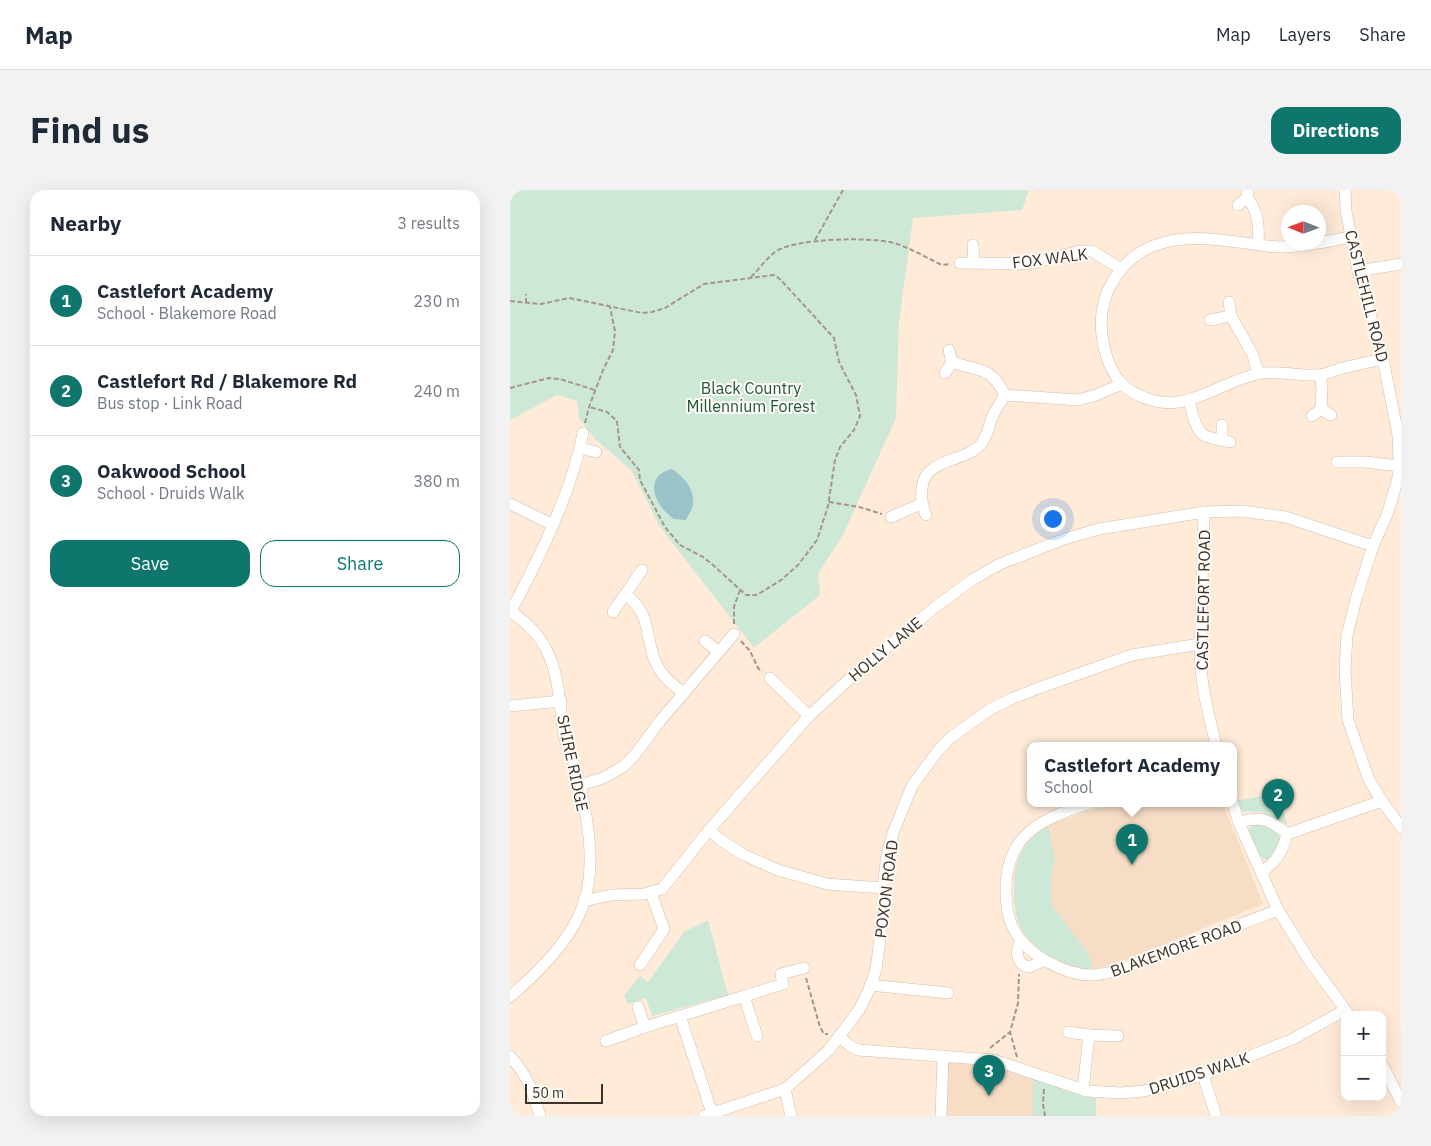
<!DOCTYPE html>
<html lang="en">
<head>
<meta charset="utf-8">
<style>
  body { margin:0; font-family:"IBM Plex Sans",sans-serif; background:#f2f2f3; color:#1f2937 }
  .controls { position:absolute; right:15px; bottom:15px; display:grid; overflow:hidden; border-radius:10px; box-shadow:0 5px 20px #0002 }
  .controls button { width:45px; height:45px; display:grid; place-items:center; padding:0; border:0; border-bottom:1px solid #e0e1e3; background:#fff; color:#1f2937; font:25px sans-serif }
  .compass { position:absolute; left:771px; top:15px; width:45px; height:45px; border-radius:50%; background:#fff; box-shadow:0 5px 20px #0002; rotate:271deg }
  .scale { position:absolute; left:15px; bottom:12px; width:78px; box-sizing:border-box; padding-left:5px; border:2px solid #39312a; border-top:0; font-size:14px; line-height:18px; white-space:nowrap; color:#39312a; -webkit-text-stroke:4px #fffbf7; paint-order:stroke }
  .you { position:absolute; left:542px; top:328px; width:18px; height:18px; margin:-12px; border:4px solid #fff; border-radius:50%; background:#1a73e8; box-shadow:0 0 0 8px #1a73e833 }
  .badge { display:grid; place-items:center; width:32px; height:32px; border-radius:50%; background:#0f766e; color:#fff; font-size:16px; font-weight:700 }
  .pin { position:absolute; translate:-50% -41px; filter:drop-shadow(0 1px 2px #0008) }
  .pin::after { content:''; position:absolute; top:26px; width:18px; height:15px; background:inherit; clip-path:polygon(0 0,100% 0,50% 100%) }
  .popup { position:absolute; left:517px; top:552px; width:210px; height:65px; box-sizing:border-box; display:grid; place-content:center; border-radius:10px; background:#fff; filter:drop-shadow(0 1px 4px #0005); font-size:16px; white-space:nowrap; color:#747a83 }
  .popup b { font-size:19px; color:#1f2937 }
  .popup::after { content:''; position:absolute; left:50%; top:100%; margin-left:-10px; border:10px solid transparent; border-top-color:#fff }
  .list { margin:0; padding:0; list-style:none }
  h2 { display:flex; justify-content:space-between; align-items:center; height:65px; margin:0; padding:0 20px; font-size:21px }
  h2 small { font-size:16px; font-weight:400; color:#747a83 }
  .list li { display:grid; grid-template-columns:32px 1fr auto; gap:15px; align-items:center; box-sizing:border-box; height:90px; padding:0 20px; border-top:1px solid #e0e1e3 }
  .list b { display:block; font-size:19px; white-space:nowrap }
  .list p { margin:0; font-size:16px; white-space:nowrap; color:#747a83 }
  .list em { font-size:16px; font-style:normal; color:#747a83 }
  .actions { display:flex; gap:10px; padding:15px 20px }
  .actions a { flex:1; padding:11px 0; border:1px solid #0f766e; border-radius:15px; text-align:center; font-size:18px; color:#0f766e }
  .actions .main { background:#0f766e; color:#fff }
  .map { position:relative; flex:none; width:891px; height:926px; overflow:hidden; border-radius:15px }
  header { display:flex; align-items:center; gap:30px; box-sizing:border-box; height:70px; padding:0 25px; background:#fff; border-bottom:1px solid #e0e1e3 }
  header strong { font-size:24px }
  nav { display:flex; gap:28px; margin-inline-start:auto; font-size:18px }
  .intro { display:flex; align-items:center; justify-content:space-between; box-sizing:border-box; height:120px; padding:0 30px }
  h1 { margin:0; font-size:35px }
  .button { padding:12px 22px; border-radius:15px; background:#0f766e; color:#fff; font-size:18px; font-weight:700 }
  main { display:flex; gap:30px; padding:0 30px }
  aside { flex:1; background:#fff; border-radius:15px; box-shadow:0 5px 20px #0002 }
  .map>svg:first-child { display:block }
  .built { fill:#f7ddc6 }
  .green { fill:#cde8d7 }
  .water { fill:#9ac4ca }
  .lines { fill:none; stroke-linecap:round; stroke-linejoin:round }
  .minor-casing { stroke:#d1beac; stroke-width:12 }
  .path { stroke:#a59688; stroke-width:2; stroke-dasharray:5 2.5; stroke-linecap:butt }
  .minor { stroke:#fff; stroke-width:11 }
  .labels { text-anchor:middle; stroke-width:4; stroke-linejoin:round; paint-order:stroke }
  .street-label { font-size:16px; fill:#39312a; stroke:#fffbf7 }
  .park-label { font-size:16px; fill:#1e563a; stroke:#fffbf7 }
</style>
</head>
<body>
<header>
<strong>Map</strong>
<nav><a>Map</a><a>Layers</a><a>Share</a></nav>
</header>
<div class="intro"><h1>Find us</h1><a class="button">Directions</a></div>
<main>
<aside>
<h2>Nearby<small>3 results</small></h2>
<ul class="list">
<li><span class="badge">1</span><div><b>Castlefort Academy</b><p>School · Blakemore Road</p></div><em>230 m</em></li>
<li><span class="badge">2</span><div><b>Castlefort Rd / Blakemore Rd</b><p>Bus stop · Link Road</p></div><em>240 m</em></li>
<li><span class="badge">3</span><div><b>Oakwood School</b><p>School · Druids Walk</p></div><em>380 m</em></li>
</ul>
<div class="actions"><a class="main">Save</a><a>Share</a></div>
</aside>
<div class="map">
<svg width="891" height="926" viewBox="0 0 891 926">
  <rect width="100%" height="100%" fill="#ffebd8"/>
  <g class="built">
    <polygon points="601,614 713,614 753,714 603,775 582,779 558,775 518,748 509,734 504,711 504,684 509,666 538,635"/>
    <polygon points="436,870 472,871 523,888 523,926 435,926"/>
  </g>
  <g class="green">
    <polygon points="0,0 519,0 512,20 403,28 389,132 386,228 333,345 308,384 310,405 244,458 150,337 121,280 85,249 69,228 67,211 47,205 0,230"/>
    <polygon points="767,603 777,634 770,632 752,622 730,621 726,611"/>
    <path d="M745,634C756,636 768,637 771,650L762,669C747,672 743,655 737,645L740,638Z"/>
    <path d="M538,635L545,670L541,686L542,715L579,765L582,779C574,778 566,778 559,775C540,770 516,752 509,734C505,724 504,711 504,700C505,668 512,653 538,635Z"/>
    <polygon points="198,730 218,805 142,826 136,808 118,814 114,805 130,786 138,792 174,742"/>
    <polygon points="523,888 557,901 586,908 586,926 523,926"/>
  </g>
  <path class="water" d="M162,279C174,287 185,299 183,315C182,320 178,325 176,330L164,329C159,325 153,320 150,315C139,299 143,283 162,279Z"/>
  <g class="lines">
    <defs>
      <g id="minor">
        <polyline points="835,0 836,21 848,81 873,169 888,245 889,268 888,288 878,322 863,356 846,409 837,445 835,481 838,530 859,590 872,611 891,637"/>
        <path d="M737,8C749,21 749,38 748,54"/>
        <polyline points="728,15 737,8 738,0"/>
        <path d="M841,47C818,51 794,57 770,57C761,57 752,55 744,54C710,50 675,43 643,56C615,67 596,94 592,122C589,144 596,178 612,194C625,207 650,215 668,212C695,208 720,190 747,184C763,180 789,186 807,185C815,185 822,181 829,179C844,175 859,172 873,169"/>
        <polyline points="463,55 464,73"/>
        <polyline points="450,73 518,74 570,61 582,61 611,79"/>
        <polyline points="848,81 891,74"/>
        <polyline points="719,112 721,126 743,165 748,184"/>
        <polyline points="700,130 721,126"/>
        <path d="M442,172C469,182 480,175 495,205L568,210L586,205L612,194"/>
        <polyline points="435,183 442,172 439,160"/>
        <polyline points="810,185 812,198 811,219"/>
        <path d="M679,209C681,219 684,236 692,244C699,249 712,250 720,252"/>
        <polyline points="802,226 811,219 821,225"/>
        <polyline points="712,235 712,250"/>
        <polyline points="70,258 86,262"/>
        <polyline points="827,272 855,272 889,276"/>
        <polyline points="0,314 43,335"/>
        <polyline points="694,322 690,473 694,503 706,556"/>
        <path d="M416,325C412,315 411,309 412,298C415,267 455,273 471,254C478,246 479,234 483,225C487,218 491,211 495,205"/>
        <polyline points="381,327 411,314"/>
        <path d="M116,405C141,423 135,446 145,471C150,485 163,494 173,503"/>
        <path d="M0,421C15,431 28,442 36,459C50,486 49,515 54,544C57,561 66,578 70,595C78,632 86,675 74,712C63,749 28,782 0,807"/>
        <path d="M1,421C29,369 62,301 73,243"/>
        <polyline points="103,422 132,380"/>
        <polyline points="195,451 209,462"/>
        <polyline points="260,488 299,526"/>
        <polyline points="0,516 51,511"/>
        <polyline points="70,595 93,588 114,576 124,566 150,531 224,444"/>
        <path d="M579,614C558,620 538,627 520,641C503,656 496,676 496,699C496,711 497,725 502,736C514,763 554,786 584,785C591,784 599,783 607,781L768,720"/>
        <polyline points="723,614 729,633 768,720 799,770 839,825"/>
        <path d="M729,633C749,625 761,630 777,644"/>
        <polyline points="199,640 212,651 234,665 268,680 317,694 373,698"/>
        <polyline points="777,644 872,611"/>
        <path d="M751,682C766,673 773,661 777,644"/>
        <polyline points="74,711 101,705 134,704 152,699 199,640 299,526 348,481 424,418 462,390 490,374 554,349 589,339 694,322 732,321 776,327 863,356"/>
        <path d="M511,751C505,761 506,774 519,777L535,770"/>
        <polyline points="130,775 154,739 141,703"/>
        <polyline points="360,795 438,803"/>
        <polyline points="234,806 247,846"/>
        <polyline points="128,817 135,837"/>
        <polyline points="170,826 202,923"/>
        <polyline points="558,842 579,845"/>
        <polyline points="330,847 340,856 348,860 484,870 577,901 611,903 634,901 693,885 783,849 835,820"/>
        <polyline points="96,851 135,837 273,794 271,784 294,778"/>
        <path d="M0,866C19,888 22,900 30,926"/>
        <polyline points="872,874 891,912"/>
        <polyline points="693,885 706,926"/>
        <polyline points="275,899 281,926"/>
        <polyline points="573,900 579,845 608,846"/>
        <polyline points="194,926 275,899 318,861 349,820 359,800 366,779 373,726 373,698 377,664 383,643 402,596 427,562 440,548 479,520 503,508 526,499 622,465 690,454"/>
        <polyline points="431,926 433,866"/>
      </g>
    </defs>
    <use href="#minor" class="minor-casing"/>
    <g class="path">
      <polyline points="305,50 333,0"/>
      <path d="M241,87C249,79 256,69 265,62C283,48 365,46 387,54C402,59 417,68 432,75L441,74"/>
      <polyline points="0,111 31,114 59,108 132,123 142,122 155,118 194,94 264,85 270,89 324,148 329,172 346,205 350,226 344,240 330,257 325,270 318,316 307,350 288,375 271,390 247,405 236,405 203,375 193,367 170,355 155,337 130,290 129,280 110,257 107,231 97,222 79,217"/>
      <polyline points="16,113 16,104"/>
      <polyline points="0,198 39,188 50,189 85,200"/>
      <polyline points="75,233 79,217 93,180 103,160 105,141 100,117"/>
      <polyline points="319,312 349,317 372,324"/>
      <polyline points="224,434 224,417 230,400"/>
      <polyline points="231,451 240,461 248,478 252,482"/>
      <polyline points="296,788 310,837 314,844 318,844"/>
      <polyline points="480,858 500,842"/>
      <polyline points="507,867 500,842 508,813 509,784"/>
      <polyline points="534,899 533,914 535,926"/>
    </g>
    <use href="#minor" class="minor"/>
  </g>
  <g class="labels">
    <g class="street-label">
      <text transform="translate(540 68) rotate(-7)" y="6">FOX WALK</text>
      <text transform="translate(857 106) rotate(76)" y="6">CASTLEHILL ROAD</text>
      <text transform="translate(693 410) rotate(-89)" y="6">CASTLEFORT ROAD</text>
      <text transform="translate(375 459) rotate(-40)" y="6">HOLLY LANE</text>
      <text transform="translate(63 573) rotate(78)" y="6">SHIRE RIDGE</text>
      <text transform="translate(376 699) rotate(-83)" y="6">POXON ROAD</text>
      <text transform="translate(666 758) rotate(-20)" y="6">BLAKEMORE ROAD</text>
      <text transform="translate(689 883) rotate(-18)" y="6">DRUIDS WALK</text>
    </g>
    <g class="park-label">
      <text x="241" y="204">Black Country<tspan x="241" dy="18">Millennium Forest</tspan></text>
    </g>
  </g>
</svg>
<div class="controls">
<button>+</button>
<button>−</button>
</div>
<svg class="compass" viewBox="-18 -18 36 36"><path d="M0-13l5 13h-10z" fill="#e53935"/><path d="M0 13l5-13h-10z" fill="#747a83"/></svg>
<div class="scale">50 m</div>
<div class="you"></div>
<div class="pin badge" style="left:622px;top:675px">1</div>
<div class="popup"><b>Castlefort Academy</b>School</div>
<div class="pin badge" style="left:768px;top:630px">2</div>
<div class="pin badge" style="left:479px;top:906px">3</div>
</div>
</main>
</body>
</html>
